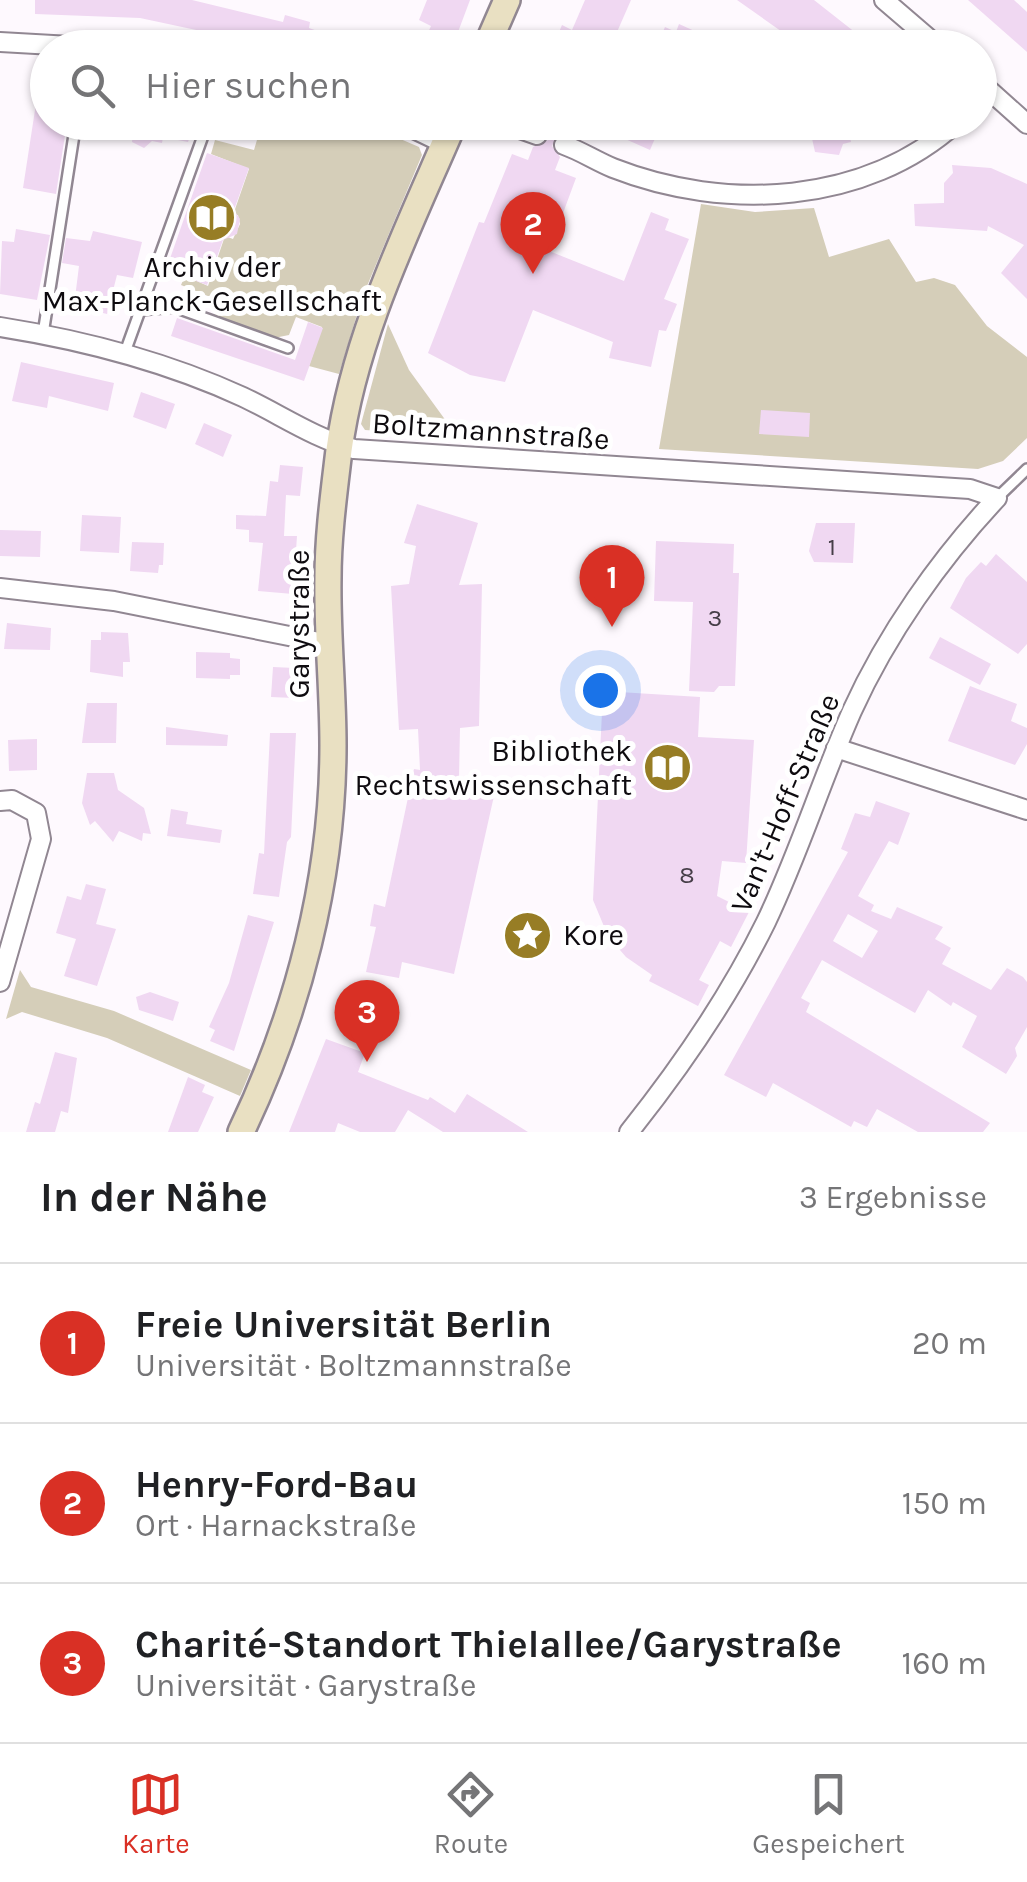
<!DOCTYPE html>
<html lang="de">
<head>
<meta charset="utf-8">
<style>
  body { margin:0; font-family:Karla,sans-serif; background:#f6f6f6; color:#202124 }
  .you { position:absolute; left:600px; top:690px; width:35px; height:35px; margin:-25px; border:8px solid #fff; border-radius:50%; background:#1a73e8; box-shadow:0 0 0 15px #1a73e833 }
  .badge { display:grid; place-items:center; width:65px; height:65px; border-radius:50%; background:#d93025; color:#fff; font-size:32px; font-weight:700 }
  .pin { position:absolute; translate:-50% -82px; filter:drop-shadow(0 2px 5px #0008) }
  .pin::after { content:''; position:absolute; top:52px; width:35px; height:30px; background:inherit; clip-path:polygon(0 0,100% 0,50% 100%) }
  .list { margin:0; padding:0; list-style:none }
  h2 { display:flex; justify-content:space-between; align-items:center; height:130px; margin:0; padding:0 40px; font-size:42px }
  h2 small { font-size:32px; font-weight:400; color:#757577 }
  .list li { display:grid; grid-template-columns:65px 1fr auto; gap:30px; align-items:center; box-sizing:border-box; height:160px; padding:0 40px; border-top:2px solid #e0e0e0 }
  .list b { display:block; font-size:38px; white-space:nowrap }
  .list p { margin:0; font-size:32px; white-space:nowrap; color:#757577 }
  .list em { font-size:32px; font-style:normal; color:#757577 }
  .icon { flex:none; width:55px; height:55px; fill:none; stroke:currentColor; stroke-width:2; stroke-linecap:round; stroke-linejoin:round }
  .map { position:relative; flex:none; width:1027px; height:1132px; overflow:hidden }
  .search { position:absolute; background:#fff; box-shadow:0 2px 8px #0004; left:30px; right:30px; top:30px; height:110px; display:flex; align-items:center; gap:25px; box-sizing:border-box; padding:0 35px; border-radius:55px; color:#757577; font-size:38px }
  .sheet { height:610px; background:#fff }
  nav { display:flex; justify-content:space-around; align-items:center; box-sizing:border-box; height:140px; border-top:2px solid #e0e0e0; background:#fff; font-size:28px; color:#757577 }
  nav a { display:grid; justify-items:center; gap:5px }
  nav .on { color:#d93025 }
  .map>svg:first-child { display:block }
  .green { fill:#d5ceb9 }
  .building { fill:#f0d8f2; fill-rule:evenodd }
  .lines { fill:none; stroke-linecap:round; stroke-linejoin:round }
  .lane-casing { stroke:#918792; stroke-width:14 }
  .street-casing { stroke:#918792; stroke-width:22 }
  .secondary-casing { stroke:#918792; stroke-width:30 }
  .lane { stroke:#fff; stroke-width:9 }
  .street { stroke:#fff; stroke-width:18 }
  .secondary { stroke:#e9e0c2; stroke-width:25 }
  .labels { text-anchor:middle; stroke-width:10; stroke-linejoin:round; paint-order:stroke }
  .number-label { font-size:25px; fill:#463e48 }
  .poi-label { font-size:30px; fill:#0e0b0f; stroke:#fff }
  .street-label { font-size:30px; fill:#0e0b0f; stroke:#fff }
</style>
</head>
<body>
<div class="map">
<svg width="1027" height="1132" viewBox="0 0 1027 1132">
  <rect width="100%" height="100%" fill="#fef9fe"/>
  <g class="green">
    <polygon points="361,122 419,147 422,155 362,298 339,374 309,366 322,327 296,317 289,335 269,339 213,319 220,301 181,285 185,276 208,286 225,236 233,239 240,224 238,215 233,215 249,169 211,154 215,140 254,150 262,123"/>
    <polygon points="701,204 755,212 814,208 829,257 889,239 916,282 934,278 955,285 987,326 1027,357 1027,438 1003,461 978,469 659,449"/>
    <polygon points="388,324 409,370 457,436 365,430 361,424"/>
    <polygon points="20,970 31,987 114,1011 251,1070 240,1096 107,1038 22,1012 6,1019"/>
  </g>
  <g class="building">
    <polygon points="35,0 192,0 283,22 285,15 310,22 309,28 357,45 280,48 140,18 35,14"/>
    <polygon points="427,0 470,0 452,48 421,48 431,26 419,20"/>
    <polygon points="585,0 631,0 610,48 552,48 562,25 572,30"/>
    <polygon points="737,0 814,0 875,48 832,48 817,36 805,48"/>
    <polygon points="968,0 1014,0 1027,12 1027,52"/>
    <polygon points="679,24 699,33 702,43 712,48 656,48 665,27 676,32"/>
    <polygon points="39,84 48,85 48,122 67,122 56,194 23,188"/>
    <polygon points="134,122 195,122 188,142 163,137 162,143 152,141 144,148 132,142"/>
    <polygon points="542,122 573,122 569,133 557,135 552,146 560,157 555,170 576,178 549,251 624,281 651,212 669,219 665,230 689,239 664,299 677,304 666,331 659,330 651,367 609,358 613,342 533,310 505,382 470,375 428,353 479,222 484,223 512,154 528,160 533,147 548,140"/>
    <polygon points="587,122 662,122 650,150"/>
    <polygon points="847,125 851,142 843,144 839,155 815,152 811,134"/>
    <polygon points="207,153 249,168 234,210 240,219 237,234 223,240 207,285 166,270"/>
    <polygon points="952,165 991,168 1027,184 1027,299 1001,273 1024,245 988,226 987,231 915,226 914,204 944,203 944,183 953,173"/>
    <polygon points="16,229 50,235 37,300 0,294 2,241 14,242"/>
    <polygon points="93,231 142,242 133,278 117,275 107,314 74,306 79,266 62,263 66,238 90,241"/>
    <polygon points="177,318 295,360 308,322 323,328 304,381 171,336"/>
    <polygon points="21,362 114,383 108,411 49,396 47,408 12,401"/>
    <polygon points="141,392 175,404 166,429 133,417"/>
    <polygon points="761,410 810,413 809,437 759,434"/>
    <polygon points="204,423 232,435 223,457 195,444"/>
    <polygon points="280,465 303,467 300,496 286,495 284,536 297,536 293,594 258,591 263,543 249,542 249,530 236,529 236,515 266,516 270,481 278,482"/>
    <polygon points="417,504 478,523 459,585 482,584 479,726 460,728 459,779 496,787 454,974 402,962 399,978 366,972 376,927 370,926 374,904 385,907 414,769 420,770 418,729 399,730 391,586 409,584 416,546 404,543"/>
    <polygon points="82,515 121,517 119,553 80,551"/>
    <polygon points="816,523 855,523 853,563 814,562 809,551"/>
    <polygon points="0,530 41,531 40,557 0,556"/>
    <polygon points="656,541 734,544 733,573 739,573 735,686 719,686 714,692 689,691 693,602 654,601"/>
    <polygon points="132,542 164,543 163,565 159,565 158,573 130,571"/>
    <polygon points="996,554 1027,582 1027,644 1018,654 950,608 966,578 981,562 986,566"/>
    <polygon points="7,623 51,628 50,650 4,649"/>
    <polygon points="101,632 128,633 130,662 123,662 123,677 90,672 91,640 101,640"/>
    <polygon points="940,637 991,664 980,685 929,658"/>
    <polygon points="196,652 230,653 230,658 240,659 240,675 230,675 230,679 196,678"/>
    <polygon points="273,667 295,668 294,698 271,697"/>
    <polygon points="970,686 1017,704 1011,721 1027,728 1027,744 1015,765 948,741"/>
    <polygon points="603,691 700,697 698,737 754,740 746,863 722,861 717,896 749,912 731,947 720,941 699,980 709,985 698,1006 649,981 652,975 626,957 608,936 593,900"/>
    <polygon points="87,703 117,703 116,743 82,743"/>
    <polygon points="166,727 228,735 227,746 166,745"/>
    <polygon points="270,733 296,733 291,837 287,842 279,897 253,894 259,853 264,854"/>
    <polygon points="37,739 37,770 9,771 8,740"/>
    <polygon points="87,773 114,773 118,790 144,808 151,834 143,833 142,841 119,831 113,842 95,821 90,825 82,803"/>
    <path d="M876,801L910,813L898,845L889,841L858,896L874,905L871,911L891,919L897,907L943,927L935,939L951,948L942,964L991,990L1007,968L1023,977L1027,982V1027L1015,1048L1017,1056L1006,1074L962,1047L977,1016L953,1002L951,1006L928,990L915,1013L822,960L801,998L810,1003L806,1012L990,1123L983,1132H918L877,1109L867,1127L854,1121L851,1127L773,1083L766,1097L724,1075L848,852L841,849L855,813L870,817ZM848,914L878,931L862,958L833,941Z"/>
    <polygon points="171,809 188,812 186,824 222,830 220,843 167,836"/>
    <polygon points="86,884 106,889 96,924 116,929 97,986 64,976 76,939 56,933 67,896 81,900"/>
    <polygon points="248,915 274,922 234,1051 210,1041 215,1030 209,1027 229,983"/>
    <polygon points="150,992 179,1002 173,1021 139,1010 136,997"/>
    <polygon points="326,1039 365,1053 358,1072 428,1100 430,1097 455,1113 467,1094 528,1132 443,1132 408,1110 395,1132 360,1132 338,1123 335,1132 289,1132"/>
    <polygon points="55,1052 77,1058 68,1113 61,1111 55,1132 26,1132 35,1102 40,1104"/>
    <polygon points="188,1077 205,1085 202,1092 214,1097 198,1132 168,1132"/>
  </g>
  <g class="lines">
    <defs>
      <g id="lane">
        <polyline points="140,310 174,307 288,348"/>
        <polyline points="43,334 76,122"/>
        <polyline points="124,355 208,122"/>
        <polyline points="997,498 1027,469"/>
      </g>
      <g id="street">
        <polyline points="884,0 940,48"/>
        <polyline points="0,42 106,48"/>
        <polyline points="980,82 1027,124"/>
        <polyline points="399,122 445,144"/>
        <polyline points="500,122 537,135"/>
        <path d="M564,145C581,151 596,161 613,168C725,212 866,205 957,122"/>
        <path d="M0,327C82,340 167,362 243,397C281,415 314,438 354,449L970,489L997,498C939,560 887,634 852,711C821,781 799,853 766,922C729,997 681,1067 629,1132"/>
        <polyline points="0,588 114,601 329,644"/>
        <polyline points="836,748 1027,810"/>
        <polyline points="0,801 12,800 36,813 41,839 0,982"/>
      </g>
      <g id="secondary">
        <polyline points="486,48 507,0"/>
        <path d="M241,1132C298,1013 333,878 333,745C333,689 327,634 328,578C328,536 334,492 339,450C354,336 409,227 454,122"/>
      </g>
    </defs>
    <use href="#lane" class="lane-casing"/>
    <use href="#street" class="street-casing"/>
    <use href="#secondary" class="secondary-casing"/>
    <use href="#lane" class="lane"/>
    <use href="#street" class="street"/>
    <use href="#secondary" class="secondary"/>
  </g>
  <defs>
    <symbol id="library-disc" viewBox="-11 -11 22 22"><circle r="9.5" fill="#977d25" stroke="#fff"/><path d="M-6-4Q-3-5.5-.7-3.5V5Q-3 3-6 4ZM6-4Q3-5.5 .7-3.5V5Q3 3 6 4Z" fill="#fff"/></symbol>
    <symbol id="sight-disc" viewBox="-11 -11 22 22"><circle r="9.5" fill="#977d25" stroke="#fff"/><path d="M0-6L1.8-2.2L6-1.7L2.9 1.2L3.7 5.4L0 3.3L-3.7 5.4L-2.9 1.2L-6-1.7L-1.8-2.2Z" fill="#fff"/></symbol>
  </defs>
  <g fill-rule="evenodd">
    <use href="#library-disc" x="184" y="190" width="55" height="55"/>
    <use href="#library-disc" x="640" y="740" width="55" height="55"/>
    <use href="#sight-disc" x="500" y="908" width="55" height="55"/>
  </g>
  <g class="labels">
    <g class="number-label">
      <text x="832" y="555">1</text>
      <text x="715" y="626">3</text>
      <text x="687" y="883">8</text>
    </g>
    <g class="poi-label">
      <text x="212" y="277">Archiv der<tspan x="212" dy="34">Max-Planck-Gesellschaft</tspan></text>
      <text x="632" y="761" text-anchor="end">Bibliothek<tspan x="632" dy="34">Rechtswissenschaft</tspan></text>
      <text x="563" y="945" text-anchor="start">Kore</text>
    </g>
    <g class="street-label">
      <text transform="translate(491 431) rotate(4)" y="10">Boltzmannstraße</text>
      <text transform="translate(299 624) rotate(-90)" y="10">Garystraße</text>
      <text transform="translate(785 803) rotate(-67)" y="10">Van't-Hoff-Straße</text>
    </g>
  </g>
</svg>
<div class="you"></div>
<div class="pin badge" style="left:612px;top:627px">1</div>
<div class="pin badge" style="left:533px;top:274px">2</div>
<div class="pin badge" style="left:367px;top:1062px">3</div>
<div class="search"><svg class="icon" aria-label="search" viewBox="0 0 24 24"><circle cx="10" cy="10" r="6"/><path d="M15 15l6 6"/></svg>Hier suchen</div>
</div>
<section class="sheet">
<h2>In der Nähe<small>3 Ergebnisse</small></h2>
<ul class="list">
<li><span class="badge">1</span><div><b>Freie Universität Berlin</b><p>Universität · Boltzmannstraße</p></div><em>20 m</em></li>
<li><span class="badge">2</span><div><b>Henry-Ford-Bau</b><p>Ort · Harnackstraße</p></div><em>150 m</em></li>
<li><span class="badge">3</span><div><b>Charité-Standort Thielallee/Garystraße</b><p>Universität · Garystraße</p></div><em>160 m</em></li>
</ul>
</section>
<nav>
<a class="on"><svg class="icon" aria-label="map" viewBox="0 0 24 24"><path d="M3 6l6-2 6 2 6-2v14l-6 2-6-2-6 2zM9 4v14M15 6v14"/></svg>Karte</a>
<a><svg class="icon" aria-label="directions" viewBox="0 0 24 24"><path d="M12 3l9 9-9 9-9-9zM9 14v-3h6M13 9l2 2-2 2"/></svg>Route</a>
<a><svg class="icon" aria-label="saved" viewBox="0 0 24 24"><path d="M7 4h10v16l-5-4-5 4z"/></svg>Gespeichert</a>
</nav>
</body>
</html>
